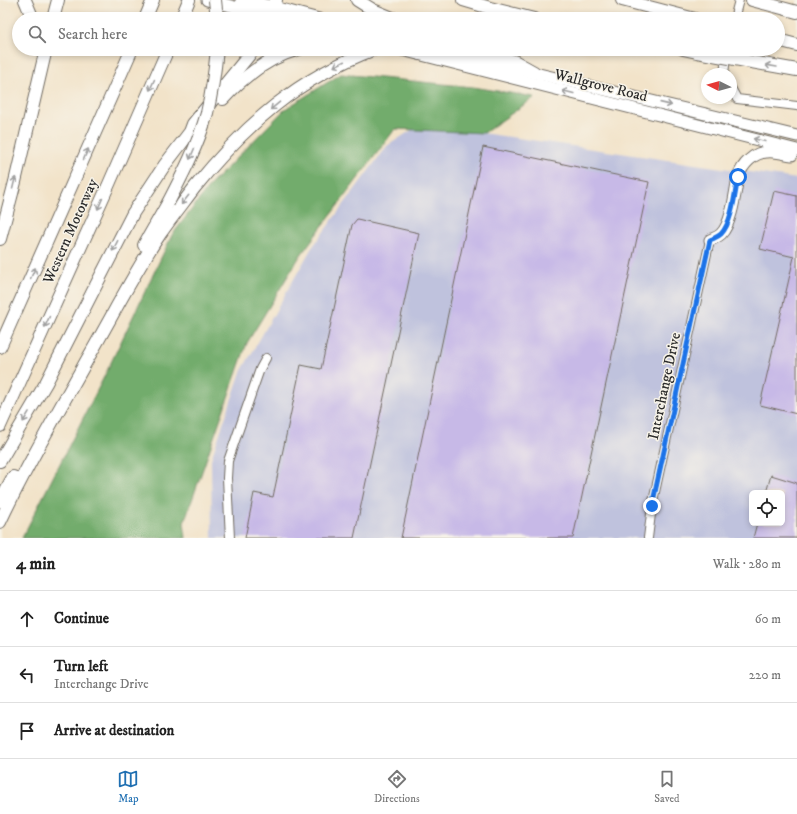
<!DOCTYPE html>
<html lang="en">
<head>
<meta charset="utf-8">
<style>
  body { margin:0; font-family:"IM FELL DW Pica",serif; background:#f6f6f6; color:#222 }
  .controls { position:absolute; right:12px; bottom:12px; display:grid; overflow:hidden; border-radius:6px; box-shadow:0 2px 6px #0003 }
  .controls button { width:36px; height:36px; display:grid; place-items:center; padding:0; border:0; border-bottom:1px solid #e0e0e0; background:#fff; color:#222; font:20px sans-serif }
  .compass { position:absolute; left:701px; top:68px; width:36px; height:36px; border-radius:50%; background:#fff; box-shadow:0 2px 6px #0003; rotate:275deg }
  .stop { position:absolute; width:12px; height:12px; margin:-9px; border:3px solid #1a73e8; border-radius:50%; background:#fff }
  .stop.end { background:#1a73e8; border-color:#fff; box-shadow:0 1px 4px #0008 }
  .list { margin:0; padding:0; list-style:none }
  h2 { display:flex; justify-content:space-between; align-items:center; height:52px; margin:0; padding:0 16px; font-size:17px }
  h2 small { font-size:13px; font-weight:400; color:#767676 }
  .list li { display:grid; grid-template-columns:26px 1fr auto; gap:12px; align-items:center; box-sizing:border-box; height:56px; padding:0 16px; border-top:1px solid #e0e0e0 }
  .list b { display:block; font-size:15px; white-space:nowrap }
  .list p { margin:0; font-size:13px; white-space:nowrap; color:#767676 }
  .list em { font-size:13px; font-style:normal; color:#767676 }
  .icon { flex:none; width:22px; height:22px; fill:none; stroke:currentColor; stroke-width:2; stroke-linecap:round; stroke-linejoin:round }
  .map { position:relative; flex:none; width:797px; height:538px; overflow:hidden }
  .search { position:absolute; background:#fff; box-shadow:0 2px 6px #0003; left:12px; right:12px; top:12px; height:44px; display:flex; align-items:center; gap:10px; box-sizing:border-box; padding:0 14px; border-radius:22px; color:#767676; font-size:15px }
  .sheet { height:220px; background:#fff }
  nav { display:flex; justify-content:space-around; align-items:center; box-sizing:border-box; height:56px; border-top:1px solid #e0e0e0; background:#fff; font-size:11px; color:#767676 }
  nav a { display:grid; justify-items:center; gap:2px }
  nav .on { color:#1f6fb2 }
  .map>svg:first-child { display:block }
  .industrial { fill:#bfc2dd; fill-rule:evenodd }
  .forest { fill:#72ac6c; stroke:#4e6c4c }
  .building { fill:#c7b9e7 }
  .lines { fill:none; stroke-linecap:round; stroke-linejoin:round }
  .minor-casing { stroke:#716b62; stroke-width:10 }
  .major-casing { stroke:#716b62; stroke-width:13 }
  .highway-casing { stroke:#716b62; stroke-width:14 }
  .minor { stroke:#fff; stroke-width:8 }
  .major { stroke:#fff; stroke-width:11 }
  .highway { stroke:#fff; stroke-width:12 }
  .highway-bridge-casing { stroke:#716b62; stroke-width:14; stroke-linecap:butt }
  .highway-bridge { stroke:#fff; stroke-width:12 }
  .oneway { stroke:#a0a0a0 }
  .route { stroke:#1a73e8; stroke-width:5 }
  .labels { text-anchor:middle; stroke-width:3; stroke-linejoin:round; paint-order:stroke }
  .street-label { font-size:15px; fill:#2b2b2b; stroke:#f7f3e8 }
</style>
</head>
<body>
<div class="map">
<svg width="797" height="538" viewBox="0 0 797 538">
  <rect width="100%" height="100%" fill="#f7f3e8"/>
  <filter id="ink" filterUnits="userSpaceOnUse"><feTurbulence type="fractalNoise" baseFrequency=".025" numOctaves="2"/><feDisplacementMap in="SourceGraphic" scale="8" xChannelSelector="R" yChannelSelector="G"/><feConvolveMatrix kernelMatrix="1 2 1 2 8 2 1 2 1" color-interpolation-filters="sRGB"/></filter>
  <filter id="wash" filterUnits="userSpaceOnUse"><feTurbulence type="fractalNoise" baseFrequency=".012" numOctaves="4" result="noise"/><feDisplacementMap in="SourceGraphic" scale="16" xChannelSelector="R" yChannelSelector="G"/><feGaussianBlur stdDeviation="0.9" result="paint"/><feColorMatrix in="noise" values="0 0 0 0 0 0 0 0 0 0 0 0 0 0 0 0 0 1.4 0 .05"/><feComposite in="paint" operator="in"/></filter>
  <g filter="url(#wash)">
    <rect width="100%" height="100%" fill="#f2e3c9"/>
    <path class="industrial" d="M421,124L797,179V538H212L211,459L241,372L311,249L387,146ZM752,493H782V523H752Z"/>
    <polygon class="forest" points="341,74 473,87 535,97 484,133 395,129 300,256 247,343 184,523 186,538 22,538 105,375 172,235 211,184 285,109"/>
    <g id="blocks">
      <g class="building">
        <polygon points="483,147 649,182 573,538 401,538"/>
        <polygon points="774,191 797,196 797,414 760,405 794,257 760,249"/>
        <polygon points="357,219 419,233 354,538 245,538 254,493 273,497 301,365 321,369 352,225"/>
        <polygon points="771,475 797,483 797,538 753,538 757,523 782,523 782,493 766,493"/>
      </g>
    </g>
  </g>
  <g filter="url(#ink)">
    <use href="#blocks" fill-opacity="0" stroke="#716b62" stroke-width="1"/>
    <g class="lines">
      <defs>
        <g id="minor">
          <polyline points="734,19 739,0"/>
          <polyline points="724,74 727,49"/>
          <polyline points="731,88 737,99 797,106"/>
          <polyline points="230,538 227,478 228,461 260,369 266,358"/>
          <polyline points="648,538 652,506 710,240"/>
        </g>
        <g id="major">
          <polyline points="207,0 282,19"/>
          <polyline points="241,0 274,7 319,19"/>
          <polyline points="398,49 797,150"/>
          <polyline points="435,49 797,136"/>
          <path d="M710,240C714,238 718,237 721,234C732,223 735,193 738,177C742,165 754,152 767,152C775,151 784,154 792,155"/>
        </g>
        <g id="highway">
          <polyline points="25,0 33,19"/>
          <polyline points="357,0 373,10 395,19"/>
          <polyline points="463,0 490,8 534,19"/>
          <polyline points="622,0 695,19"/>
          <polyline points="752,0 797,12"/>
          <polyline points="53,19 58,0"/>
          <polyline points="145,19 153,0"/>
          <polyline points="181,19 189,0"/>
          <polyline points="271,19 276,0"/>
          <polyline points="778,40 797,45"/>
          <polyline points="477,49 516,62 534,72"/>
          <polyline points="683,49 697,52"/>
          <polyline points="746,61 797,70"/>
          <path d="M223,99C244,76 269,57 299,49"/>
          <polyline points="0,239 15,182 46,49"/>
          <polyline points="144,245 168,203"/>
          <polyline points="0,347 132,49"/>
          <polyline points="0,426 109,184 168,49"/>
          <polyline points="0,461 46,383 133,213 164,166 190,132 193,124 254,49"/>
          <polyline points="0,501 13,477"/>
          <path d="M0,522C26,466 58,412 88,358C112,317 133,274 160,234C171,218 183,203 195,187C246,124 298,78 375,49"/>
        </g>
      </defs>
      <use href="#minor" class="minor-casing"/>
      <use href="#major" class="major-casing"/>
      <use href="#highway" class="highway-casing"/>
      <use href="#minor" class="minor"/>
      <use href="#major" class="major"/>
      <use href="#highway" class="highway"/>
      <defs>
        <g id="highway-bridge">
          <polyline points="215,0 217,19"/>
          <polyline points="697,52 746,61"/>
          <path d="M168,203C183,174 198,145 207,113C212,92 215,70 217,49"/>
        </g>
      </defs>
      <use href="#highway-bridge" class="highway-bridge-casing"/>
      <use href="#highway-bridge" class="highway-bridge"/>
    </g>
    <defs><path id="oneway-shaft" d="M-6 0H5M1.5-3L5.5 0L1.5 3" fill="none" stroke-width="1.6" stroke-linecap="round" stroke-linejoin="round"/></defs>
    <g class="oneway">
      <use href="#oneway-shaft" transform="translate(339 64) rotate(153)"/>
      <use href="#oneway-shaft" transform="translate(771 66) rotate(-170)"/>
      <use href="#oneway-shaft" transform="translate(152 85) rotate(114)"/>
      <use href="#oneway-shaft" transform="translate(568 92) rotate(-166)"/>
      <use href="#oneway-shaft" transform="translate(666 104) rotate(13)"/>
      <use href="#oneway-shaft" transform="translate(275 106) rotate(140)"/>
      <use href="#oneway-shaft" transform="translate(759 140) rotate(-166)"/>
      <use href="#oneway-shaft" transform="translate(86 154) rotate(-66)"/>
      <use href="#oneway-shaft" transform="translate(192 154) rotate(113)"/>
      <use href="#oneway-shaft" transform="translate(14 183) rotate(-76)"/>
      <use href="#oneway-shaft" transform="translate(185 200) rotate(128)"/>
      <use href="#oneway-shaft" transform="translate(100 204) rotate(114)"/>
      <use href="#oneway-shaft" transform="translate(115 246) rotate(117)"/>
      <use href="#oneway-shaft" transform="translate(33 273) rotate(-66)"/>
      <use href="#oneway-shaft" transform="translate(47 322) rotate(114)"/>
      <use href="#oneway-shaft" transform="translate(26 417) rotate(121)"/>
    </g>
  </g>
  <g class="lines" filter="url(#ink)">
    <path class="route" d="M652,506L710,240C714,238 718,237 721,234C732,223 735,193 738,177"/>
  </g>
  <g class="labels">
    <g class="street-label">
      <text transform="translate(601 85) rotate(14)" y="5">Wallgrove Road</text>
      <text transform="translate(70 231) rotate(-66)" y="5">Western Motorway</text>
      <text transform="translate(664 386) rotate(-78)" y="5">Interchange Drive</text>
    </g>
  </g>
</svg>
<div class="controls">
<button><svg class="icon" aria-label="locate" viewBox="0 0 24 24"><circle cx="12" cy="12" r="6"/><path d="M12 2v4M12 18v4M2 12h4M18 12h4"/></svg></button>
</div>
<svg class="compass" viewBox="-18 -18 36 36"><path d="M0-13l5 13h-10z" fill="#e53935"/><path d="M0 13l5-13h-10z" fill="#767676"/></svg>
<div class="stop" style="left:738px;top:177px"></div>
<div class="stop end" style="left:652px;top:506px"></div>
<div class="search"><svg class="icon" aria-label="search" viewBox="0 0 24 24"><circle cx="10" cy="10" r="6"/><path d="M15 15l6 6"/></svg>Search here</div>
</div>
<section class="sheet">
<h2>4 min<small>Walk · 280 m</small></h2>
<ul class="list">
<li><svg class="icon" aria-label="ahead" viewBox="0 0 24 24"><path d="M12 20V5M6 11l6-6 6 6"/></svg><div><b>Continue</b></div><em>60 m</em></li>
<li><svg class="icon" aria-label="left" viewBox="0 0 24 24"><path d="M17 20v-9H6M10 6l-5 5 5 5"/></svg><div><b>Turn left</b><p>Interchange Drive</p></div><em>220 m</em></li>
<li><svg class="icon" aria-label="arrive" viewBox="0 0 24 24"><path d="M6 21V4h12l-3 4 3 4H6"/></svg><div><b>Arrive at destination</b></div></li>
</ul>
</section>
<nav>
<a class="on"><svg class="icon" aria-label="map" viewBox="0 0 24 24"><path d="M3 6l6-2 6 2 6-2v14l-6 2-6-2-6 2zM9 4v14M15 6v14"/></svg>Map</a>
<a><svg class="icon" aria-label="directions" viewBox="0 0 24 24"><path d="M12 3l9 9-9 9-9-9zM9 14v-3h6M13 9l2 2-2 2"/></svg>Directions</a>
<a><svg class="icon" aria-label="saved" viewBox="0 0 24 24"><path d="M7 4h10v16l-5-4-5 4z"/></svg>Saved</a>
</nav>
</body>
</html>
